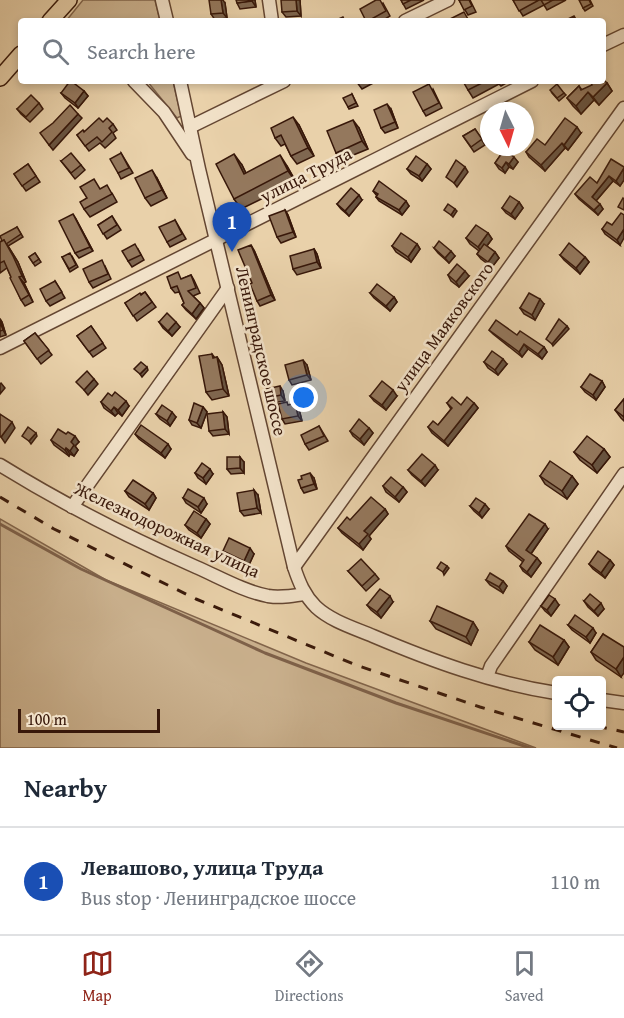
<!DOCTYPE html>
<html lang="en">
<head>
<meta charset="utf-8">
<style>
  body { margin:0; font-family:"Gentium Book Plus",serif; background:#f6f6f7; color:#1f2937 }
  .controls { position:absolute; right:18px; bottom:18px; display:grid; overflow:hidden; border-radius:6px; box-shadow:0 3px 9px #0003 }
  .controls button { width:54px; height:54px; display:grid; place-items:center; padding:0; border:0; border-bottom:2px solid #e0e1e3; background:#fff; color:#1f2937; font:30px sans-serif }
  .compass { position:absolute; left:480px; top:102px; width:54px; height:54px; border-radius:50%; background:#fff; box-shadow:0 3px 9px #0003; rotate:175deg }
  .scale { position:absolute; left:18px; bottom:15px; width:142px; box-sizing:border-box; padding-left:6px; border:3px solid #38180a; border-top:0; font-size:16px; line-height:21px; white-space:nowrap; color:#38180a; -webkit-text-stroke:4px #f1e1c8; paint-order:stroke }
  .you { position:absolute; left:304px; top:398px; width:21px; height:21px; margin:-15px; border:4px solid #fff; border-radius:50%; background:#1a73e8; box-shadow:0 0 0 9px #1a73e833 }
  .badge { display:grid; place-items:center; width:39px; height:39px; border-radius:50%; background:#8f2418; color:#fff; font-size:20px; font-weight:700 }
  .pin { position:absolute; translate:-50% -50px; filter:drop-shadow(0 2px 3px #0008) }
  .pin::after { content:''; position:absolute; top:32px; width:21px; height:18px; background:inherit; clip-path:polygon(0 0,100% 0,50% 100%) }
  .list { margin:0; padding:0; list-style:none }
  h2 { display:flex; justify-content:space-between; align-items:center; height:78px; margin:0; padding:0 24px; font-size:26px }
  h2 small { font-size:20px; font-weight:400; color:#747a83 }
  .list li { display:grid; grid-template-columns:39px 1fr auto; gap:18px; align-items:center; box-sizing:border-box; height:108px; padding:0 24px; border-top:2px solid #e0e1e3 }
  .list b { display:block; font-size:22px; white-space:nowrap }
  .list p { margin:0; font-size:20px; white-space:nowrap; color:#747a83 }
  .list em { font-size:20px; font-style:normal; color:#747a83 }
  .icon { flex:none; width:33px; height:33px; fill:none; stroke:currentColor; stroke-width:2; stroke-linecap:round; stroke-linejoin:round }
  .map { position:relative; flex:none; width:624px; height:748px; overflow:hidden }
  .search { position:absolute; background:#fff; box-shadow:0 3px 9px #0003; left:18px; right:18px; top:18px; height:66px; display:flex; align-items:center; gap:15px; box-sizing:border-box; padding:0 21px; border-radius:6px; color:#747a83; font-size:22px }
  .sheet { height:186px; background:#fff }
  nav { display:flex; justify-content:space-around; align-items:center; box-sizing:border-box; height:84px; border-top:2px solid #e0e1e3; background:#fff; font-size:16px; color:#747a83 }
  nav a { display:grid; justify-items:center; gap:3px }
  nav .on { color:#8f2418 }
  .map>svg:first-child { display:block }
  .green { fill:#cbb28f; stroke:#82654c; stroke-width:1.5 }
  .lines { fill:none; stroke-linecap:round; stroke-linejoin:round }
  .stream { stroke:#7e614a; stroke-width:3 }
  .minor-casing { stroke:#644632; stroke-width:15 }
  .major-casing { stroke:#38180a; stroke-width:18 }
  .minor { stroke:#f1e1c8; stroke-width:12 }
  .major { stroke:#e9d1aa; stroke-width:15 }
  .rail { stroke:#38180a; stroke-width:3; stroke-dasharray:10 10; stroke-linecap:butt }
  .wall { fill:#7f6750; stroke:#38180a; stroke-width:1.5 }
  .shaded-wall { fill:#685441; stroke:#38180a; stroke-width:1.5 }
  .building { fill:#94785d; stroke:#38180a; stroke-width:1.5 }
  .labels { text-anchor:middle; stroke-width:5; stroke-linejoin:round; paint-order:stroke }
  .street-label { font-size:18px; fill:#38180a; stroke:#f1e1c8 }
</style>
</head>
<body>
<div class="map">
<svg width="624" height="748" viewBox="0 0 624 748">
  <rect width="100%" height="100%" fill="#e9d1aa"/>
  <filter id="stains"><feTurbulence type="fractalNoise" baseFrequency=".00333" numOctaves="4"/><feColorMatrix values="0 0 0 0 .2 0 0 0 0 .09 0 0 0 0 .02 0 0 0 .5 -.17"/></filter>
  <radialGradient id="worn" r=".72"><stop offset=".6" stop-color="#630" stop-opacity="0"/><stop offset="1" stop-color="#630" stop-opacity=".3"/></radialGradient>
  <g class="green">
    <polygon points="83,0 155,0 160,21 66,21"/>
    <polygon points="147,81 173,81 181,116 177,118"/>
    <polygon points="0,519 106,580 306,663 536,748 0,748"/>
  </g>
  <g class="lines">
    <polyline class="stream" points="0,524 81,569 265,653 396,703 530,748"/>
    <defs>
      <g id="minor">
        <polyline points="162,0 167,21"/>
        <polyline points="269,0 272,21"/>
        <polyline points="405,21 448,0"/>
        <polyline points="603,45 624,35"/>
        <polyline points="134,81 164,112 192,154"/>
        <path d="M180,81L199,169L294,567C299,582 304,595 316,607C331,621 354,628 373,636C432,661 492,683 556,693"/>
        <polyline points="190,127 284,81"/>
        <polyline points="0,348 532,81"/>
        <path d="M0,465C63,504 128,537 196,567C219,577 243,591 268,596C281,598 292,596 305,594"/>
        <polyline points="72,507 228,288"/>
        <polyline points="294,567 624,108"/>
        <polyline points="487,677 491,666 624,474"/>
        <polyline points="602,700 624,703"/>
      </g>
      <g id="major">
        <polyline points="50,21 69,0"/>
        <polyline points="0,78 21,54"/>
      </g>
    </defs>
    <use href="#minor" class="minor-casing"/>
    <use href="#major" class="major-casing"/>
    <use href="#minor" class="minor"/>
    <use href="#major" class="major"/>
    <g class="rail">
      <polyline points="0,497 54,529 196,599 356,665 480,707 617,748"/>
      <polyline points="554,716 556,717"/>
      <polyline points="597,726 624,732"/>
    </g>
  </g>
  <g class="wall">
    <polygon points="255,0 256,7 240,9 237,3"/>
    <polygon points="300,0 301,16 286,17 282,12"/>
    <polygon points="401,0 424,0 406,9"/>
    <polygon points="459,0 470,0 476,12 468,15"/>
    <polygon points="513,0 566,0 547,10 544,5 523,16"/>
    <polygon points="590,0 593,6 585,11 583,8"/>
    <polygon points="225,3 227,18 215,20 211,14"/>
    <polygon points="383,3 390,16 382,21 366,21"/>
    <polygon points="356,81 377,81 362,89"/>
    <polygon points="468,81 510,81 501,86 499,84 473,98 468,90"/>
    <polygon points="607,83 612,91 599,105 594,100 581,114 573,106 567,98 579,86 582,90"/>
    <polygon points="433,89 442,108 426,116 423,111"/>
    <polygon points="84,91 88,96 78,108 65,98 61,93"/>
    <polygon points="552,93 564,93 566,95 559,101"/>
    <polygon points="352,94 358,106 349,109 348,107"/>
    <polygon points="39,103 43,109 30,122 21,114 17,109"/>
    <polygon points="391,109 398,128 385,133 381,128"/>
    <polygon points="103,122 113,124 117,130 113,133 116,138 105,148 100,143 89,151 77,135"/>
    <polygon points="299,125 314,156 297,164 291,156 285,144 281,146 275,138"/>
    <polygon points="359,128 368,149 341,160 336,153"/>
    <polygon points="475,129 485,145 474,152 463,136"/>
    <polygon points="581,133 568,150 565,148 545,171 529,157 526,152"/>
    <polygon points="504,150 518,162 513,169 509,167 505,173 499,169 495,163"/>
    <polygon points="121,153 133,173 121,179 118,173"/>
    <polygon points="61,161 81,165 85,170 75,179"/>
    <polygon points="28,164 40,182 26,191 14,174"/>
    <polygon points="427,164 431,169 422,181 411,174 407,169"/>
    <polygon points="242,165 246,173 287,166 296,182 241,209 234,199"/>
    <polygon points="624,167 624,180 620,186 613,181 596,201 603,209 598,215 579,199 575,194 597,183"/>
    <polygon points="157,178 167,198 151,206 145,198"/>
    <polygon points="101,189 112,193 117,202 90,217 84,209 87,198"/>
    <polygon points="373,191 409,206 402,215 379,201 376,197 377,196"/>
    <polygon points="362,200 349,216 341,209 337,204"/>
    <polygon points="519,202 523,208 515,219 506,213 502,208"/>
    <polygon points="285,210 288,215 296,237 281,243 277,237"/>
    <polygon points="112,216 121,230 107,239 98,225"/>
    <polygon points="76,219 93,251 79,258 75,253"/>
    <polygon points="175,220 186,239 170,247 167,242"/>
    <polygon points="612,225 620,245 605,234 602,229"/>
    <polygon points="17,227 23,237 8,246 18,262 26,282 24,283 33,302 25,306 21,300 7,268 0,273 0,242"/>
    <polygon points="488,233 492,239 487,246 495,252 499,258 492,267 481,259 477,254 479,251 470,244 466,238"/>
    <polygon points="417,244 420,249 411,262 396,252 392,246"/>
    <polygon points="434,248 455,256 449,263 438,253"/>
    <polygon points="138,249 144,260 132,267 128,261"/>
    <polygon points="314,249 317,254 321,268 297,275 293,269"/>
    <polygon points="254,250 275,300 260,306 257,301 252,283"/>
    <polygon points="35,253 41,262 35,266 29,257"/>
    <polygon points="560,255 585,257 589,262 580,274 564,260"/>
    <polygon points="72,256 78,267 70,272 62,257"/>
    <polygon points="105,266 111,279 93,288 89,282"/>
    <polygon points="191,275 194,280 200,293 193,296 200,303 204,308 196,319 186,310 182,305 184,303 179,292 175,293 171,288 182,279"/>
    <polygon points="448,275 469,276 459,287 451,281"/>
    <polygon points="55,281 65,298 50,306 46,301"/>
    <polygon points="145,292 156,307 137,321 125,303"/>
    <polygon points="370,293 394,297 397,302 390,311 374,298"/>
    <polygon points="544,304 535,320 524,314 520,308"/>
    <polygon points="0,319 2,322 6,335 0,337"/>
    <polygon points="159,322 180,327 172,336 163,328"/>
    <polygon points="91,326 106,348 93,357 77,336"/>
    <polygon points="489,330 544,347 547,352 542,359 528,349 522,357 493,334"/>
    <polygon points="35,333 52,355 41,364 24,341"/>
    <polygon points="212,354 215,358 217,357 222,365 229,396 212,400 206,392"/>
    <polygon points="484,362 507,364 498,375 488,368"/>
    <polygon points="307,365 311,380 292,385 289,380"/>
    <polygon points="602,381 605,387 596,400 585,392 581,387"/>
    <polygon points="283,391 285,401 272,403 268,398"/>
    <polygon points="370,396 397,396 386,410 374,401"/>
    <polygon points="624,399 624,421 621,418 615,410"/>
    <polygon points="101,402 129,406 122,416 118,413 115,416 104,408"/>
    <polygon points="447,403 461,405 474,403 478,408 448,446 432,433 428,427 438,425 451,409"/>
    <polygon points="289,405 299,409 302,421 285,424 282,419"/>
    <polygon points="203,407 207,412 201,428 192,425 189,420"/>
    <polygon points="223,412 227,417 229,434 213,436 209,431"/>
    <polygon points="156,414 176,417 170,426 160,419"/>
    <polygon points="319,426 328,441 309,450 305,444"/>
    <polygon points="369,428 373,433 364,445 353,436 350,431"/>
    <polygon points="66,434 79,442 75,446 78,450 74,456 70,454 69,456 54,445 51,440"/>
    <polygon points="135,434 171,449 165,458 139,439"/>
    <polygon points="604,449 610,457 597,473 580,460 574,452"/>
    <polygon points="244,462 244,473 231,474 227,469"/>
    <polygon points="408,470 438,470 425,486 412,475"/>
    <polygon points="195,473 213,474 206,484 198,478"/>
    <polygon points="540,476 572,476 578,484 567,499 545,484"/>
    <polygon points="314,478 317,489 304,493 301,488"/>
    <polygon points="383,486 403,487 407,492 399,502 386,492"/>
    <polygon points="125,491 153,493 156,498 149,510 129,497"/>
    <polygon points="258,495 261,513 244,516 240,511"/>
    <polygon points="183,498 207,504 201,513 186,503"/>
    <polygon points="470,506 489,509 482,518 474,511"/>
    <polygon points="385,509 388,514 369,536 371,539 363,550 342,533 338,528 350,520"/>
    <polygon points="206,519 210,524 201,538 189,530 185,525"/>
    <polygon points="548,529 531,554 537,558 541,563 531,577 523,571 520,566 523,562 509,551 506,546"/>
    <polygon points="223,551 254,554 248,567 227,556"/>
    <polygon points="610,560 614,565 605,578 593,569 589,564"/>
    <polygon points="348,571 375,574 379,579 366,591"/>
    <polygon points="486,580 503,581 507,586 503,593 490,585"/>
    <polygon points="584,601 604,609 598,616 588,607"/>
    <polygon points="393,602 381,618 371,610 367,605"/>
    <polygon points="559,605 551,616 545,611 541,606"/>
    <polygon points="430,621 473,622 478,630 471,645 436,629"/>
    <polygon points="568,625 596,633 590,643 572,630"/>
    <polygon points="603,634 621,677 596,660 591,652"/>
    <polygon points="564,640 569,647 558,665 535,650 529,642"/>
  </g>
  <g class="shaded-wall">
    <polygon points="221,0 223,0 225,3 227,18 223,13"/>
    <polygon points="252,0 255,0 256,7 252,1"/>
    <polygon points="296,0 300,0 301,16 297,11"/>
    <polygon points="607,83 612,91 599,105 593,97"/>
    <polygon points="84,91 88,96 78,108 75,103"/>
    <polygon points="588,92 594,100 581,114 576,106"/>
    <polygon points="387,104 391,109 398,128 395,122"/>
    <polygon points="78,114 82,118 53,150 49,145"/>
    <polygon points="293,117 299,125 314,156 308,148"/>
    <polygon points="353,120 359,128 368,149 362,141"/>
    <polygon points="577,127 581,133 568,150 564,145"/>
    <polygon points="562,143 565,148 545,171 541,165"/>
    <polygon points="234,154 242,165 251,184 244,174"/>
    <polygon points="280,155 287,166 296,182 288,171"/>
    <polygon points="514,157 518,162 513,169 509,164"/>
    <polygon points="506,162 509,167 505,173 502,168"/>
    <polygon points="427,164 431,169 422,181 419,176"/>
    <polygon points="465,167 468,172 457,187 454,183"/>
    <polygon points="624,168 624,180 620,186 616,181"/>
    <polygon points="152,170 157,178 167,198 162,190"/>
    <polygon points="609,176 613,181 595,202 592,197"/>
    <polygon points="359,195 362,200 349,216 345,211"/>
    <polygon points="406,201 409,206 402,215 399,210"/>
    <polygon points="519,202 523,208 515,219 511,214"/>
    <polygon points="600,204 603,209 598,215 594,210"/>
    <polygon points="455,209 457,211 453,217 451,215"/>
    <polygon points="285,210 288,215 296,237 293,232"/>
    <polygon points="73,214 76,219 93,251 90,247"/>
    <polygon points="624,229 624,238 620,245 617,240"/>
    <polygon points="488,233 492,239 482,252 478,247"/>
    <polygon points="4,240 18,262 26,282 22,276"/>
    <polygon points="417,244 420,249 411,262 408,257"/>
    <polygon points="251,245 254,250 275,300 271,295"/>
    <polygon points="314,249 317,254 321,268 317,262"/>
    <polygon points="451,251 455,256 449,263 445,258"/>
    <polygon points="495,252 499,258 492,267 488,262"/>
    <polygon points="585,257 589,262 580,274 576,268"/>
    <polygon points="465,271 469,276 459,287 456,282"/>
    <polygon points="19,277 24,283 33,302 29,295"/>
    <polygon points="394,297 397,302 390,311 386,306"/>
    <polygon points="540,299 544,304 535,320 532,315"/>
    <polygon points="200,303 204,308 196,319 192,314"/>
    <polygon points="0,319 2,322 6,335 3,330"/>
    <polygon points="176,322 180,327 172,336 168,331"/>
    <polygon points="567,326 569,329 553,346 552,344"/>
    <polygon points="524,344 528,349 522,357 519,352"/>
    <polygon points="544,347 547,352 542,359 538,354"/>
    <polygon points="217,357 222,365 229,396 223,389"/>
    <polygon points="503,359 507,364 498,375 495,370"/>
    <polygon points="303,360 307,365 311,380 307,375"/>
    <polygon points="147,367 148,370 142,377 140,374"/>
    <polygon points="94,379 98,384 88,395 84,390"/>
    <polygon points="602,381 605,387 596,400 593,395"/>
    <polygon points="1,383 5,388 0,394 0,384"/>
    <polygon points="280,386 283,391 285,401 281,395"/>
    <polygon points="393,390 397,396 386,410 382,405"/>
    <polygon points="126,401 129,406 122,416 118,410"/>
    <polygon points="295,403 299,409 302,421 298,416"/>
    <polygon points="474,403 478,408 448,446 444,441"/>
    <polygon points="114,407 118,413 115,416 111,411"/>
    <polygon points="203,407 207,412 201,428 197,423"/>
    <polygon points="172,412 176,417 170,426 167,421"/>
    <polygon points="223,412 227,417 229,434 225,429"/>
    <polygon points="12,422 15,428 5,443 1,437"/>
    <polygon points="369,428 373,433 364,445 360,439"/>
    <polygon points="36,433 37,436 31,444 29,441"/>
    <polygon points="75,436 79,442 75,446 78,450 74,456 70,451 71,442"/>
    <polygon points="168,444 171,449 165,458 161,453"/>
    <polygon points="66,448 70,454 69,456 65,450"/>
    <polygon points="604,449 610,457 597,473 592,465"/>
    <polygon points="240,457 244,462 244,473 240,468"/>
    <polygon points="435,465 438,470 425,486 421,481"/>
    <polygon points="210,469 213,474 206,484 203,478"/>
    <polygon points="310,473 314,478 317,489 314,484"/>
    <polygon points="572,476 578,484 567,499 562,491"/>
    <polygon points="403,487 407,492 399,502 395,497"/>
    <polygon points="254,490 258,495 261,513 257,508"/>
    <polygon points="153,493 156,498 149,510 145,504"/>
    <polygon points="204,498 207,504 201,513 198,507"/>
    <polygon points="485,504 489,509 482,518 479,513"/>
    <polygon points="385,509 388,514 369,536 371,539 363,550 359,544 364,531"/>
    <polygon points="206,519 210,524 201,538 197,533"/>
    <polygon points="545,524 548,529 530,555 526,550"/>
    <polygon points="250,548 254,554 248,567 244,561"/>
    <polygon points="537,558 541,563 531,577 527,572"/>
    <polygon points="610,560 614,565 605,578 601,573"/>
    <polygon points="447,566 449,568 444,575 443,572"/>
    <polygon points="503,581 507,586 503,593 499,587"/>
    <polygon points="390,596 393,602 381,618 377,612"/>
    <polygon points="555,599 559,605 551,616 547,610"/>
    <polygon points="601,603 604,609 598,616 594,611"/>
    <polygon points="473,622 478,630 471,645 466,637"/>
    <polygon points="593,628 596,633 590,643 586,637"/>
    <polygon points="564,640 569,647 558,665 553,657"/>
    <polygon points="624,657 624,673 621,677 616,669"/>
  </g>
  <g class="building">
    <polygon points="209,0 221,0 223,13 211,14"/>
    <polygon points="236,0 252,0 252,1 237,3"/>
    <polygon points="281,0 296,0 297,11 282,12"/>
    <polygon points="376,0 380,0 386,11 368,21 366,21 360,9"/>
    <polygon points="401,0 411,0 403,4"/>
    <polygon points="459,0 469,0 472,6 464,10"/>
    <polygon points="513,0 539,0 519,11"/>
    <polygon points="541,0 553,0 544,5"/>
    <polygon points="579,0 589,0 591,4 583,8"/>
    <polygon points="464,12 469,21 449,21 448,20"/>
    <polygon points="574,16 577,21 564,21"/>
    <polygon points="343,17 345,21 334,21"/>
    <polygon points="603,79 607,83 593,97 588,92 576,106 567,98 579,86 581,90 592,85 590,81 603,81"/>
    <polygon points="70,81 71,81 84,91 75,103 61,93"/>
    <polygon points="468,81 486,81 468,90 464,83"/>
    <polygon points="429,84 439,103 423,111 413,92"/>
    <polygon points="557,84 564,93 557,98 550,90"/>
    <polygon points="352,94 356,103 348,107 343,98"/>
    <polygon points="31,95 39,103 26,117 17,109"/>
    <polygon points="387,104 395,122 381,128 374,110"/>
    <polygon points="70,105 78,114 49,145 40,133 53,123"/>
    <polygon points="293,117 308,148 291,156 281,135 275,138 271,128"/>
    <polygon points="99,118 103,122 107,118 113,124 109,128 112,132 102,142 97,137 85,146 77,135 83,130 84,132"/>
    <polygon points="565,118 577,127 564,145 562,143 541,165 526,152 537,139 545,145"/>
    <polygon points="353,120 362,141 336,153 327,131"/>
    <polygon points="475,129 482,139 471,147 463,136"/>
    <polygon points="504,150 514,157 509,164 506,162 502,168 495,163"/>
    <polygon points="71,153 81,165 71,173 61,161"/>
    <polygon points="121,153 129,168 118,173 110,159"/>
    <polygon points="234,154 244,174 280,155 288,171 234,199 216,164"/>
    <polygon points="416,156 427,164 419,176 407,169"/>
    <polygon points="611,159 624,167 624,168 616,181 609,176 592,197 600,204 594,210 575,194 590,177 597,183"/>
    <polygon points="456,160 465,167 454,183 446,177"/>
    <polygon points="28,164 36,176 22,186 14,174"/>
    <polygon points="152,170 162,190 145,198 135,178"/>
    <polygon points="94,179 100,189 107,185 112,194 84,209 80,202 87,198 80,187"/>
    <polygon points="379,181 406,201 399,210 376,197 378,194 373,191"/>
    <polygon points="351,188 359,195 345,211 337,204"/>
    <polygon points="510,196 519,202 511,214 502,208"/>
    <polygon points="623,198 624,199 624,210 618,207"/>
    <polygon points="448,204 455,209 451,215 444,210"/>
    <polygon points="285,210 293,232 277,237 269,216"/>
    <polygon points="621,213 624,215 624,229 617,240 602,229 607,222 612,225"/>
    <polygon points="73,214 90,247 75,253 59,221"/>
    <polygon points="112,216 117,225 103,234 98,225"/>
    <polygon points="175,220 182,234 167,242 159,227"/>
    <polygon points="476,225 488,233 478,247 466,238"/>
    <polygon points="17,227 21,234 6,244 4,240 2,241 0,236"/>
    <polygon points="401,233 417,244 408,257 392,246"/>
    <polygon points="4,240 13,256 22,276 19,277 29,295 21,300 10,278 11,277 4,261 0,263 0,242"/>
    <polygon points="439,241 451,251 445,258 434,248"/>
    <polygon points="569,243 585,257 576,268 560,255"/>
    <polygon points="135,244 141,255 128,261 122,251"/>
    <polygon points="484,244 495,252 488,262 477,254"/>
    <polygon points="251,245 271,295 257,301 250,284 252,283 238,250"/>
    <polygon points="314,249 317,262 293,269 290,256"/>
    <polygon points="35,253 39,259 33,263 29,257"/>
    <polygon points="70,253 76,265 69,269 62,257"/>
    <polygon points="102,260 108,274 89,282 83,269"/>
    <polygon points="457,264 465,271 456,282 448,275"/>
    <polygon points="178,272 181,279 191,275 196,288 188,291 200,303 192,314 182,305 184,303 177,286 171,288 167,277"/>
    <polygon points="55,281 62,292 46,301 40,289"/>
    <polygon points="377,284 394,297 386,306 370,293"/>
    <polygon points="145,292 152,302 133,316 125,303 140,293 141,295"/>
    <polygon points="529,293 540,299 532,315 520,308"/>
    <polygon points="167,313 176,322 168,331 159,322"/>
    <polygon points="559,319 567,326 552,344 546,339"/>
    <polygon points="496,320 517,335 520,331 544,347 538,354 524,344 519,352 489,330"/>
    <polygon points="0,322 3,330 0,331"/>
    <polygon points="91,326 103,343 89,352 77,336"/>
    <polygon points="35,333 49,350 37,359 24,341"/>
    <polygon points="492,351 503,359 495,370 484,362"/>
    <polygon points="212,354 213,358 217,357 223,389 206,392 199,356"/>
    <polygon points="303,360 307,375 289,380 285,365"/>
    <polygon points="141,362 147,367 140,374 134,369"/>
    <polygon points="87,371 94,379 84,390 76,382"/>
    <polygon points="590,374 602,381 593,395 581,387"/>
    <polygon points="382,381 393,390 382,405 370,396"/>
    <polygon points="280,386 281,395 268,398 266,389"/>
    <polygon points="115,392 126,401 118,410 114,407 111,411 101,402 108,393 112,396"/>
    <polygon points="452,397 461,405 467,397 474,403 444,441 428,427 433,421 438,425 452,408 447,403"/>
    <polygon points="624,399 624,417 615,410"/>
    <polygon points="287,402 288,405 295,403 298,416 282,419 278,404"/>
    <polygon points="194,403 203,407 197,423 189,420"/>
    <polygon points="162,405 172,412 167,421 156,414"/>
    <polygon points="223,412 225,429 209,431 207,414"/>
    <polygon points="0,414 12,422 1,437 0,436"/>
    <polygon points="359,419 369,428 360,439 350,431"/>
    <polygon points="141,425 168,444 161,453 135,434"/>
    <polygon points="319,426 324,436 305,444 301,435"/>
    <polygon points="28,427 36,433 29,441 22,436"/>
    <polygon points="58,429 66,434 68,432 75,436 71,442 74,445 70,451 66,448 65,450 51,440"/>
    <polygon points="587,436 604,449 592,465 574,452"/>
    <polygon points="422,454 435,465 421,481 408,470"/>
    <polygon points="227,457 240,457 240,468 227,469"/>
    <polygon points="550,461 572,476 562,491 540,476"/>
    <polygon points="202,463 210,469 203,478 195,473"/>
    <polygon points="310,473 314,484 301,488 298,480 302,479 301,476"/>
    <polygon points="391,477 403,487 395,497 383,486"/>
    <polygon points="133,480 153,493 145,504 125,491"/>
    <polygon points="188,489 204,498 198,507 183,498"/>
    <polygon points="254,490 257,508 240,511 237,493"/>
    <polygon points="371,497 385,509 364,531 368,534 359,544 338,528 347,517 350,520"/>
    <polygon points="476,498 485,504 479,513 470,506"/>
    <polygon points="194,511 206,519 197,533 185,525"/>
    <polygon points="529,514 545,524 526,550 537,558 527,572 520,566 524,560 506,546"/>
    <polygon points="229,538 250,548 244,561 223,551"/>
    <polygon points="598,551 610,560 601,573 589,564"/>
    <polygon points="361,559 375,574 362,586 348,571"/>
    <polygon points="441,562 447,566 443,572 437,568"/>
    <polygon points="490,573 503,581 499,587 486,580"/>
    <polygon points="380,589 390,596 377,612 367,605"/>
    <polygon points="590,594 601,603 594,611 584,601"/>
    <polygon points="549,595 555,599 547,610 541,606"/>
    <polygon points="437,606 473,622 466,637 430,621"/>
    <polygon points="575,615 593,628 586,637 568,625"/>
    <polygon points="540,625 564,640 553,657 529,642"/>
    <polygon points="603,634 624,647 624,657 616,669 591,652"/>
  </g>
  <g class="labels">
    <g class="street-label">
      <text transform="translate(306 175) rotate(-27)" y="6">улица Труда</text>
      <text transform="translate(444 327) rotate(-54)" y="6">улица Маяковского</text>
      <text transform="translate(261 351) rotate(77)" y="6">Ленинградское шоссе</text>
      <text transform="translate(167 530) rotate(25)" y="6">Железнодорожная улица</text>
    </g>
  </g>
  <rect width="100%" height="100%" filter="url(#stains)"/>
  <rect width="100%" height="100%" fill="url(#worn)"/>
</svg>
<div class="controls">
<button><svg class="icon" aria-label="locate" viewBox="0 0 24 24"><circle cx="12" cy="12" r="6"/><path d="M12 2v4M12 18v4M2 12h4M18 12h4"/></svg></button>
</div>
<svg class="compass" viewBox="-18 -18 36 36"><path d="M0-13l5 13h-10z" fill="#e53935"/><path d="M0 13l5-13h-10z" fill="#747a83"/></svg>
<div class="scale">100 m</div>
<div class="you"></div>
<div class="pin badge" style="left:232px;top:252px;background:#1a4fb4">1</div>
<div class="search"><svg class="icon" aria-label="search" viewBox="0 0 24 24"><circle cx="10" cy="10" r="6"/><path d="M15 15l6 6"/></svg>Search here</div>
</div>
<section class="sheet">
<h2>Nearby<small></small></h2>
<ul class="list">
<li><span class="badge" style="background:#1a4fb4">1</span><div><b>Левашово, улица Труда</b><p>Bus stop · Ленинградское шоссе</p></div><em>110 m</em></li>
</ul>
</section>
<nav>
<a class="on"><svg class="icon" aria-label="map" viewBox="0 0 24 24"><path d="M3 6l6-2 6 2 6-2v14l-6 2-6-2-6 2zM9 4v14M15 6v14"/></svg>Map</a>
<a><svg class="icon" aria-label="directions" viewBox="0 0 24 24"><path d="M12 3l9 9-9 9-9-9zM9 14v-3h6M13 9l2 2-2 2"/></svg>Directions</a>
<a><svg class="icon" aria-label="saved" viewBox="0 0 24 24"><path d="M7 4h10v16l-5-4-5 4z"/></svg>Saved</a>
</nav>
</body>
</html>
